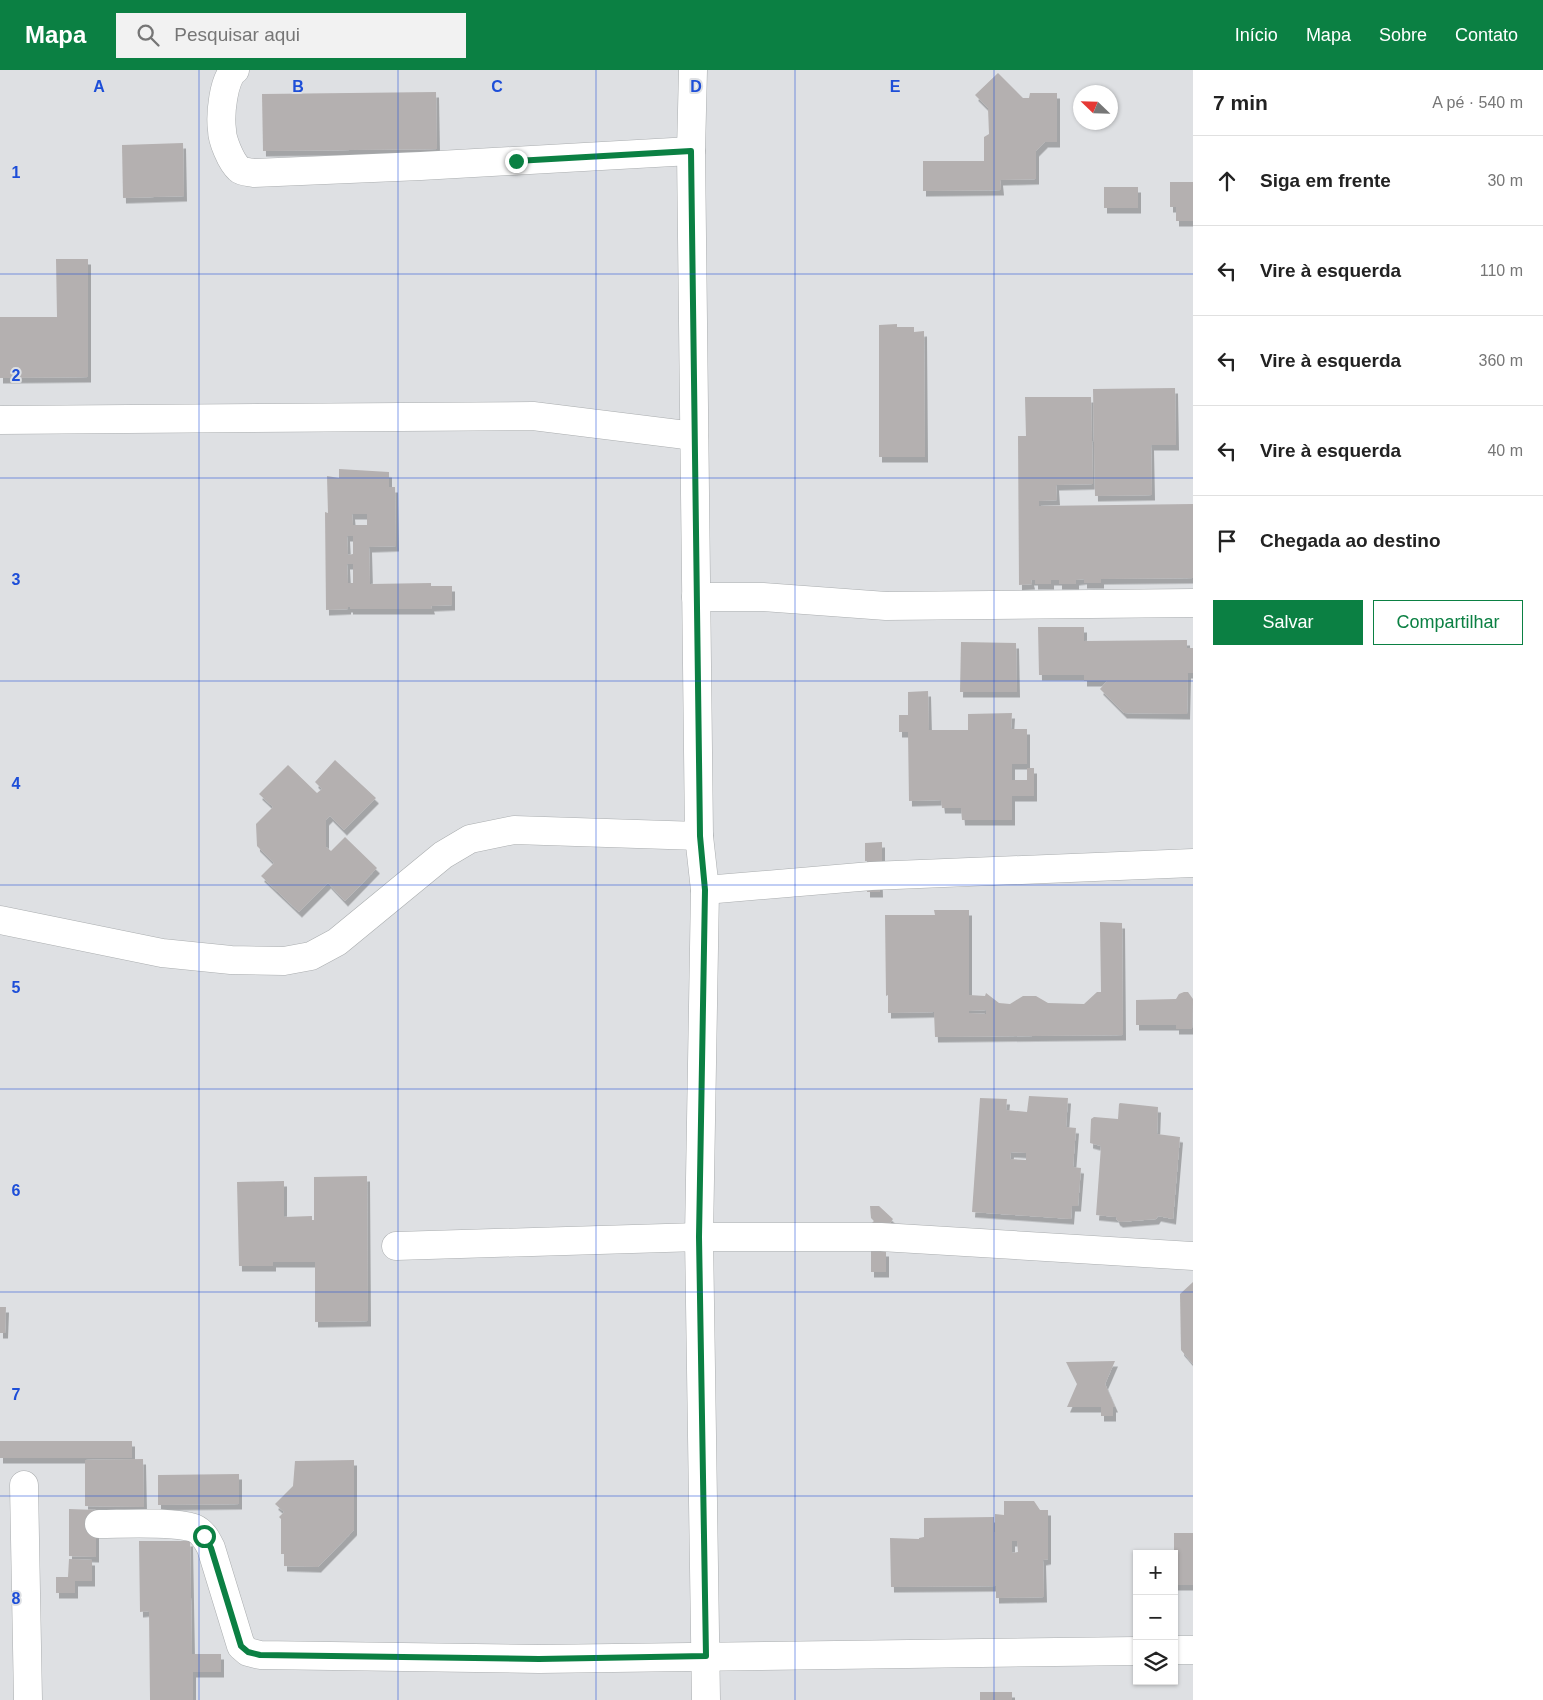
<!DOCTYPE html>
<html lang="pt">
<head>
<meta charset="utf-8">
<style>
  body { margin:0; font-family:Arial,sans-serif; background:#f2f2f2; color:#222 }
  .controls { position:absolute; right:15px; bottom:15px; display:grid; overflow:hidden; border-radius:0px; box-shadow:0 1px 4px #0004 }
  .controls button { width:45px; height:45px; display:grid; place-items:center; padding:0; border:0; border-bottom:1px solid #e0e0e0; background:#fff; color:#222; font:25px sans-serif }
  .compass { position:absolute; left:1073px; top:15px; width:45px; height:45px; border-radius:50%; background:#fff; box-shadow:0 1px 4px #0004; rotate:293deg }
  .stop { position:absolute; width:15px; height:15px; margin:-11px; border:4px solid #0b8043; border-radius:50%; background:#fff }
  .stop.end { background:#0b8043; border-color:#fff; box-shadow:0 1px 5px #0008 }
  .list { margin:0; padding:0; list-style:none }
  h2 { display:flex; justify-content:space-between; align-items:center; height:65px; margin:0; padding:0 20px; font-size:21px }
  h2 small { font-size:16px; font-weight:400; color:#767676 }
  .list li { display:grid; grid-template-columns:32px 1fr auto; gap:15px; align-items:center; box-sizing:border-box; height:90px; padding:0 20px; border-top:1px solid #e0e0e0 }
  .list b { display:block; font-size:19px; white-space:nowrap }
  .list em { font-size:16px; font-style:normal; color:#767676 }
  .actions { display:flex; gap:10px; padding:15px 20px }
  .actions a { flex:1; padding:11px 0; border:1px solid #0b8043; border-radius:0px; text-align:center; font-size:18px; color:#0b8043 }
  .actions .main { background:#0b8043; color:#fff }
  .icon { flex:none; width:28px; height:28px; fill:none; stroke:currentColor; stroke-width:2; stroke-linecap:round; stroke-linejoin:round }
  .map { position:relative; flex:none; width:1193px; height:1630px; overflow:hidden }
  header { display:flex; align-items:center; gap:30px; box-sizing:border-box; height:70px; padding:0 25px; background:#0b8043; color:#fff }
  header strong { font-size:24px }
  nav { display:flex; gap:28px; margin-inline-start:auto; font-size:18px }
  .search { width:350px; height:45px; background:#f2f2f2; display:flex; align-items:center; gap:12px; box-sizing:border-box; padding:0 18px; border-radius:0px; color:#767676; font-size:19px }
  main { display:flex }
  aside { flex:1; background:#fff }
  .map>svg:first-child { display:block }
  .building { fill:#b4b0b0; fill-rule:evenodd; filter:url(#shadow) }
  .lines { fill:none; stroke-linecap:round; stroke-linejoin:round }
  .minor-casing { stroke:#aaadaf; stroke-width:29 }
  .minor { stroke:#fff; stroke-width:28 }
  .route { stroke:#0b8043; stroke-width:6 }
  .grid { fill:none; stroke:#1d4ed8; stroke-width:1; stroke-opacity:0.55 }
  .grid-label { font-size:16px; text-anchor:middle; font-weight:bold; fill:#1d4ed8; stroke:#dee0e3; stroke-width:4; stroke-linejoin:round; paint-order:stroke }
</style>
</head>
<body>
<header>
<strong>Mapa</strong>
<div class="search"><svg class="icon" aria-label="search" viewBox="0 0 24 24"><circle cx="10" cy="10" r="6"/><path d="M15 15l6 6"/></svg>Pesquisar aqui</div>
<nav><a>Início</a><a>Mapa</a><a>Sobre</a><a>Contato</a></nav>
</header>
<main>
<div class="map">
<svg width="1193" height="1630" viewBox="0 0 1193 1630">
  <defs>
    <filter id="shadow"><feDropShadow dx="3" dy="5.5" stdDeviation="0" flood-color="#0004"/></filter>
  </defs>
  <rect width="100%" height="100%" fill="#dee0e3"/>
  <g class="building">
    <polygon points="998,3 1023,28 1029,28 1030,23 1057,23 1057,72 1045,72 1036,81 1036,109 1000,110 1001,120 923,121 923,91 984,91 984,67 989,64 988,38 975,25"/>
    <polygon points="436,22 437,79 263,81 262,24"/>
    <polygon points="183,73 184,126 123,128 122,75"/>
    <polygon points="1170,112 1193,112 1193,151 1176,151 1176,137 1170,137"/>
    <rect x="1104" y="117" width="34" height="21"/>
    <polygon points="56,189 88,189 88,307 0,308 0,247 57,247"/>
    <polygon points="897,254 897,257 914,257 914,262 924,261 925,387 879,387 879,255"/>
    <polygon points="1175,318 1176,375 1151,375 1152,425 1095,426 1093,319"/>
    <polygon points="1025,327 1091,327 1093,414 1056,415 1057,430 1039,431 1039,436 1193,434 1193,508 1101,509 1101,513 1084,513 1084,509 1076,510 1076,514 1059,514 1059,510 1051,510 1051,514 1035,514 1035,510 1031,510 1032,514 1019,515 1018,366 1026,366"/>
    <path d="M339,399L389,402V417H395L396,476L369,477L370,514L431,513V516H452V535L431,536L432,539H350V537H348V539L326,540L325,442L328,443L327,406L339,408ZM352,444H367V455H353ZM347,466H353V484L348,485ZM347,494H353V513H348Z"/>
    <polygon points="1038,557 1084,557 1084,571 1187,570 1187,578 1193,578 1193,603 1188,603 1187,644 1124,643 1100,619 1107,611 1084,611 1084,605 1039,605"/>
    <polygon points="961,572 1016,573 1017,622 960,622"/>
    <polygon points="928,621 929,660 968,660 968,644 1012,643 1011,659 1027,659 1027,694 1012,694 1012,710 1027,710 1027,698 1034,698 1034,726 1012,726 1012,750 962,750 961,738 942,738 941,730 909,731 908,662 899,662 899,645 908,645 908,622"/>
    <polygon points="335,690 376,728 344,760 330,746 326,750 326,777 331,781 345,767 377,798 345,831 328,813 299,842 261,806 274,793 257,776 256,754 273,737 259,724 288,695 317,723 322,719 315,712"/>
    <polygon points="882,772 882,791 879,791 880,822 867,822 867,791 865,791 865,773"/>
    <path d="M934,840H969V925L985,926L986,923L999,933L1010,934L1023,926H1036L1048,933L1084,934L1097,922H1101L1100,852L1122,853L1123,965L935,967L934,942L888,943V925L886,926L885,845H935ZM986,940V944L969,943V941Z"/>
    <polygon points="1184,922 1188,922 1193,929 1192,959 1176,959 1176,955 1136,955 1136,930 1176,929 1179,924"/>
    <path d="M1029,1026L1068,1028L1066,1057L1076,1058L1073,1097L1081,1098L1078,1136H1072L1071,1149L972,1142L980,1028L1007,1029L1006,1040L1027,1042ZM1011,1082L1026,1083V1090L1010,1089Z"/>
    <polygon points="1120,1033 1158,1037 1157,1064 1180,1067 1173,1149 1158,1146 1156,1149 1120,1152 1117,1150 1116,1147 1096,1145 1101,1076 1090,1073 1091,1049 1094,1047 1118,1049 1119,1034"/>
    <polygon points="367,1106 368,1251 315,1252 315,1192 273,1192 273,1196 239,1196 237,1112 284,1111 284,1147 312,1146 312,1150 314,1150 314,1107"/>
    <polygon points="870,1136 879,1136 893,1149 887,1157 870,1155 874,1151 871,1148"/>
    <rect x="871" y="1181" width="15" height="21"/>
    <polygon points="1193,1212 1193,1294 1181,1280 1180,1224"/>
    <polygon points="0,1237 6,1237 5,1263 0,1263"/>
    <polygon points="1115,1291 1105,1314 1115,1337 1113,1337 1113,1346 1101,1346 1101,1337 1067,1337 1077,1314 1066,1292"/>
    <rect x="0" y="1371" width="132" height="17"/>
    <polygon points="143,1389 144,1437 85,1436 85,1390"/>
    <polygon points="354,1390 354,1460 318,1497 284,1496 284,1484 281,1484 281,1449 279,1447 284,1442 275,1434 293,1416 295,1391"/>
    <polygon points="239,1404 239,1434 158,1435 158,1405"/>
    <path d="M1004,1431H1034L1040,1440H1048V1489L1043,1490L1044,1527L996,1528V1516L891,1517L890,1468L919,1469V1468L924,1467V1448L994,1447V1462H995V1444L1004,1445ZM1012,1471H1017L1018,1482L1012,1483Z"/>
    <polygon points="69,1439 96,1440 96,1487 69,1486"/>
    <rect x="1174" y="1463" width="19" height="52"/>
    <polygon points="139,1471 190,1471 192,1584 221,1584 221,1602 193,1602 193,1630 150,1630 149,1541 140,1542"/>
    <polygon points="69,1489 92,1490 92,1511 75,1511 75,1523 56,1523 56,1507 68,1507"/>
    <rect x="980" y="1622" width="32" height="8"/>
  </g>
  <g class="lines">
    <defs>
      <g id="minor">
        <path d="M235,0C223,8 220,46 222,60C222,70 231,92 239,99C242,102 249,102 254,103L421,96L691,81"/>
        <polyline points="693,0 691,81 699,766 705,820 699,1167 706,1630"/>
        <polyline points="0,350 533,346 694,366"/>
        <polyline points="696,527 763,527 886,536 1193,533"/>
        <polyline points="705,820 871,806 1193,793"/>
        <polyline points="0,850 162,883 231,890 284,891 311,886 337,872 443,785 470,769 514,760 699,766"/>
        <polyline points="396,1176 699,1167 881,1167 1193,1186"/>
        <polyline points="24,1415 28,1630"/>
        <path d="M99,1454C123,1454 173,1451 194,1458C203,1462 207,1470 211,1478L241,1576L248,1582L260,1585L539,1589L1137,1581"/>
        <polyline points="1174,1580 1193,1580"/>
      </g>
    </defs>
    <use href="#minor" class="minor-casing"/>
    <use href="#minor" class="minor"/>
  </g>
  <g class="lines">
    <polyline class="route" points="204,1466 211,1478 241,1576 248,1582 260,1585 539,1589 706,1586 699,1167 705,820 700,766 691,81 516,91"/>
  </g>
  <path class="grid" d="M199,0V1630M398,0V1630M596,0V1630M795,0V1630M994,0V1630M0,204H1193M0,408H1193M0,611H1193M0,815H1193M0,1019H1193M0,1222H1193M0,1426H1193"/>
  <g class="grid-label">
    <text x="99" y="22">A</text>
    <text x="298" y="22">B</text>
    <text x="497" y="22">C</text>
    <text x="696" y="22">D</text>
    <text x="895" y="22">E</text>
    <text x="16" y="108">1</text>
    <text x="16" y="311">2</text>
    <text x="16" y="515">3</text>
    <text x="16" y="719">4</text>
    <text x="16" y="923">5</text>
    <text x="16" y="1126">6</text>
    <text x="16" y="1330">7</text>
    <text x="16" y="1534">8</text>
  </g>
</svg>
<div class="controls">
<button>+</button>
<button>−</button>
<button><svg class="icon" aria-label="layers" viewBox="0 0 24 24"><path d="M12 4l9 5-9 5-9-5zM3 14l9 5 9-5"/></svg></button>
</div>
<svg class="compass" viewBox="-18 -18 36 36"><path d="M0-13l5 13h-10z" fill="#e53935"/><path d="M0 13l5-13h-10z" fill="#767676"/></svg>
<div class="stop" style="left:204px;top:1466px"></div>
<div class="stop end" style="left:516px;top:91px"></div>
</div>
<aside>
<h2>7 min<small>A pé · 540 m</small></h2>
<ul class="list">
<li><svg class="icon" aria-label="ahead" viewBox="0 0 24 24"><path d="M12 20V5M6 11l6-6 6 6"/></svg><div><b>Siga em frente</b></div><em>30 m</em></li>
<li><svg class="icon" aria-label="left" viewBox="0 0 24 24"><path d="M17 20v-9H6M10 6l-5 5 5 5"/></svg><div><b>Vire à esquerda</b></div><em>110 m</em></li>
<li><svg class="icon" aria-label="left" viewBox="0 0 24 24"><path d="M17 20v-9H6M10 6l-5 5 5 5"/></svg><div><b>Vire à esquerda</b></div><em>360 m</em></li>
<li><svg class="icon" aria-label="left" viewBox="0 0 24 24"><path d="M17 20v-9H6M10 6l-5 5 5 5"/></svg><div><b>Vire à esquerda</b></div><em>40 m</em></li>
<li><svg class="icon" aria-label="arrive" viewBox="0 0 24 24"><path d="M6 21V4h12l-3 4 3 4H6"/></svg><div><b>Chegada ao destino</b></div></li>
</ul>
<div class="actions"><a class="main">Salvar</a><a>Compartilhar</a></div>
</aside>
</main>
</body>
</html>
